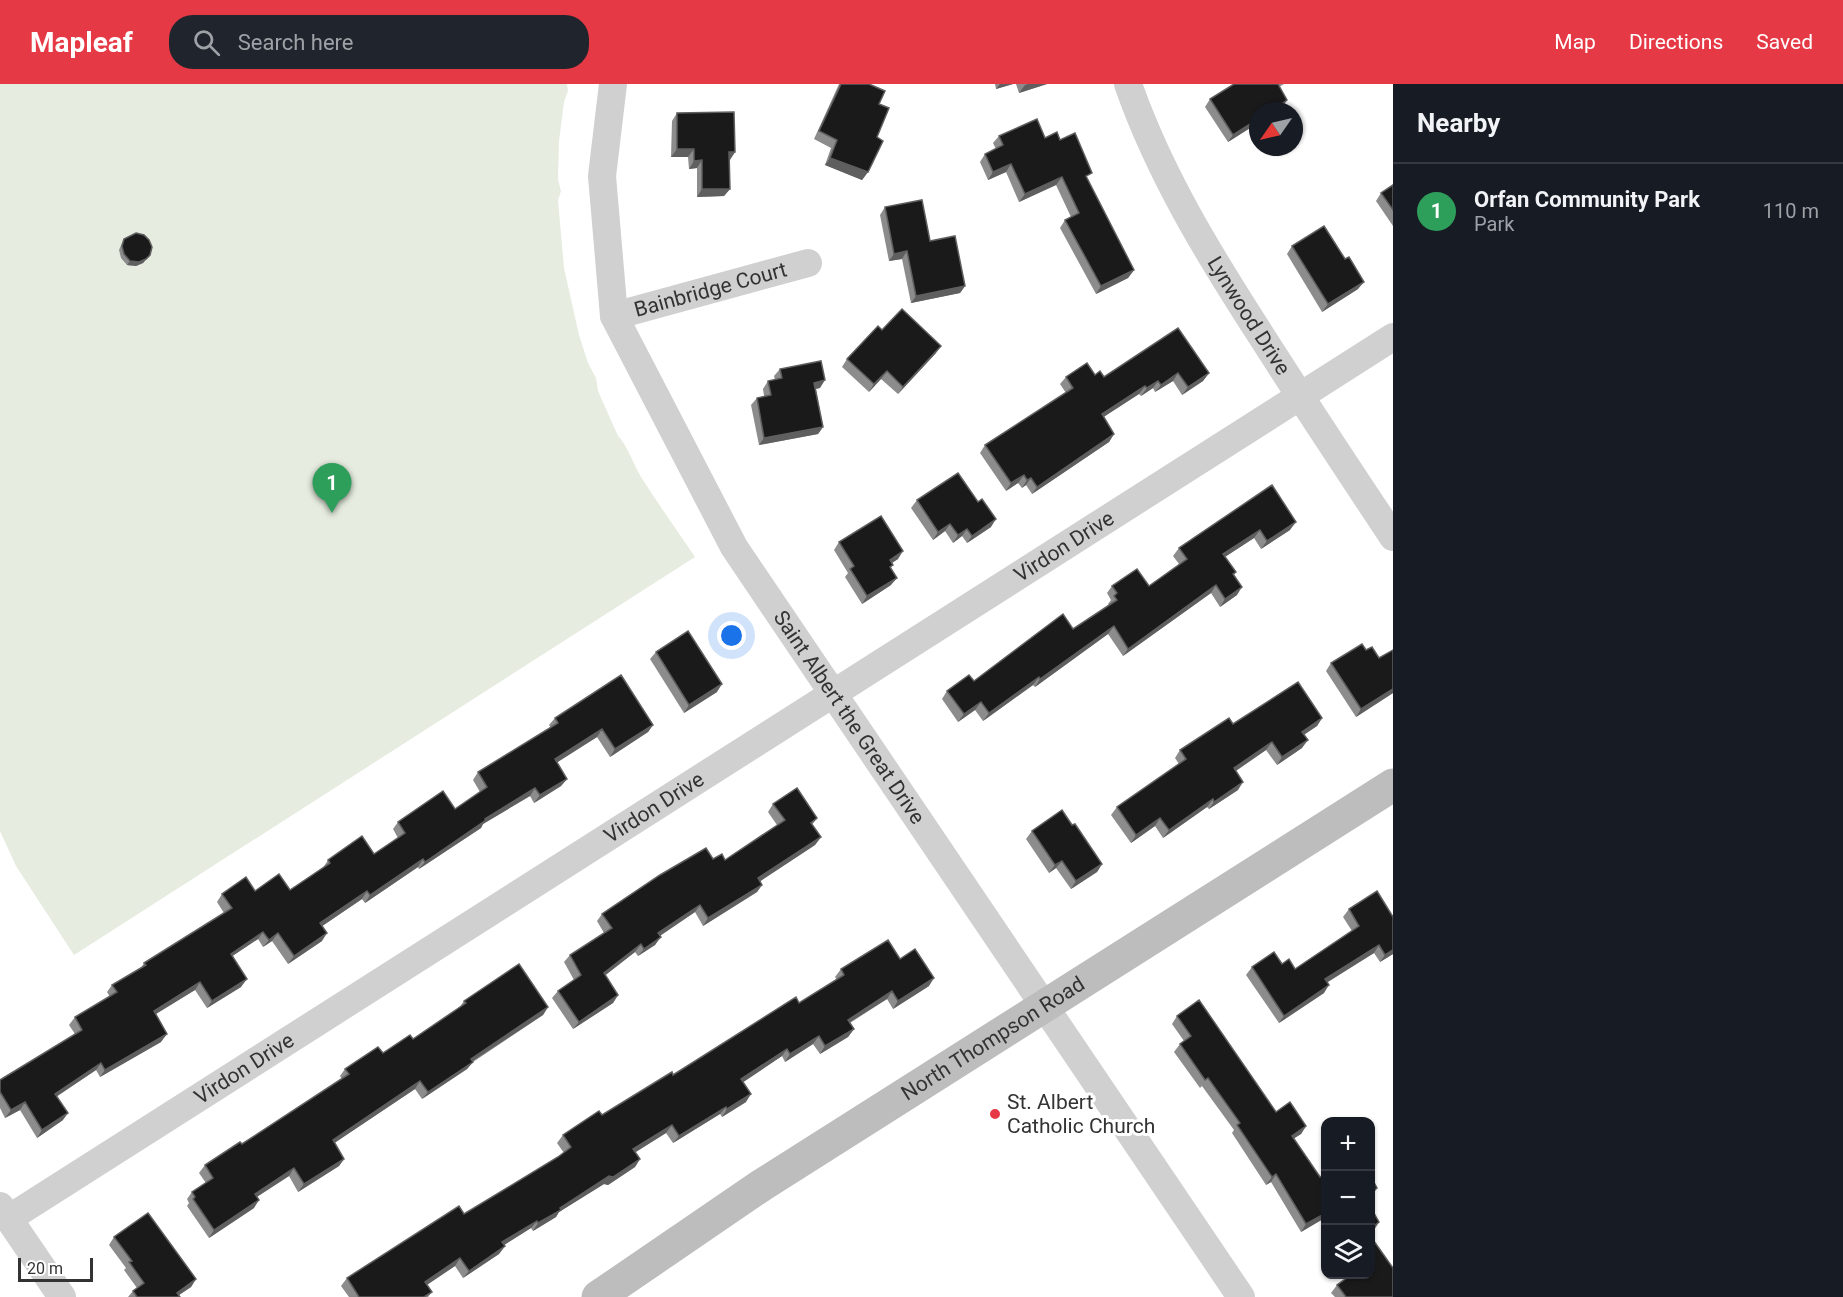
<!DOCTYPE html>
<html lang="en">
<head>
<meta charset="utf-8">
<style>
  body { margin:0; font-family:Roboto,sans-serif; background:#20242c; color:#f1f3f6 }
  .controls { position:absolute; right:18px; bottom:18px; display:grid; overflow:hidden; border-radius:12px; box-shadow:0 2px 4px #0004 }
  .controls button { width:54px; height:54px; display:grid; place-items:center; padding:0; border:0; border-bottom:2px solid #363941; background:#171b24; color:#f1f3f6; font:30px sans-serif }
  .compass { position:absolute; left:1249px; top:18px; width:54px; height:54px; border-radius:50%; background:#171b24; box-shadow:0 2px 4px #0004; rotate:236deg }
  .scale { position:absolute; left:18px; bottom:15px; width:75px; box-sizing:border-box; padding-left:6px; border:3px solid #333; border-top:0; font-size:16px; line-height:21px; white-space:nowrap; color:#333; -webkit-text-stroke:4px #fff; paint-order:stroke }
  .you { position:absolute; left:732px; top:552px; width:21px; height:21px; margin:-15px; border:4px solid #fff; border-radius:50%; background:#1a73e8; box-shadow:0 0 0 9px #1a73e833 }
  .badge { display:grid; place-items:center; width:39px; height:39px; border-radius:50%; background:#e63946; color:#fff; font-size:20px; font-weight:700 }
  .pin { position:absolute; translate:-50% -50px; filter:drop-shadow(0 2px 3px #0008) }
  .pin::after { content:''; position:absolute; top:32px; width:21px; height:18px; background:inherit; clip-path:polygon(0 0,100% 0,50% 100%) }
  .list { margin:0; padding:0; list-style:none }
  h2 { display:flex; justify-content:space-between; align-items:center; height:78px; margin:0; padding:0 24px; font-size:26px }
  h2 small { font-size:20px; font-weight:400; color:#9ea1a6 }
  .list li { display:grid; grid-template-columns:39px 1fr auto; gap:18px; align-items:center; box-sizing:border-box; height:96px; padding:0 24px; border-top:2px solid #363941 }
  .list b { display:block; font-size:22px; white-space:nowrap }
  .list p { margin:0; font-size:20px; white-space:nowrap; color:#9ea1a6 }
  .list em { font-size:20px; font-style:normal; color:#9ea1a6 }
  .icon { flex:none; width:33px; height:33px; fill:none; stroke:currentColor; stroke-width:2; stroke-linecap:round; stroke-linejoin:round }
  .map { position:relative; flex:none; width:1393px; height:1213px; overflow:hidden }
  header { display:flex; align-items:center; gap:36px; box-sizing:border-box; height:84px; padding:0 30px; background:#e63946; color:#fff }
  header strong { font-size:28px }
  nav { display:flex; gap:33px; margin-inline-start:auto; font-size:21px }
  .search { width:420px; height:54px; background:#20242c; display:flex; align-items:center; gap:15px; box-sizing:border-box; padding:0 21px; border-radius:24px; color:#9ea1a6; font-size:22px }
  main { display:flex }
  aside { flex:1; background:#171b24 }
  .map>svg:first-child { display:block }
  .park { fill:#e6ecdf }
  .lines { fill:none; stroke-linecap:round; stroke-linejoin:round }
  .street { stroke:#d0d0d0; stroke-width:28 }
  .secondary { stroke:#bdbdbd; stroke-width:33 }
  .wall { fill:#8c8c8c }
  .shaded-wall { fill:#5f5f5f }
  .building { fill:#1a1a1a; stroke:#5f5f5f; stroke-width:1.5 }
  .poi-dot { fill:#e63946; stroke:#fff; stroke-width:2 }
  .labels { text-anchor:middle; stroke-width:6; stroke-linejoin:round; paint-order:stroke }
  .street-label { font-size:21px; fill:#333; stroke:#fff }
  .poi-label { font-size:21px; fill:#333; stroke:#fff; text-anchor:start }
</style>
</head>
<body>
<header>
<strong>Mapleaf</strong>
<div class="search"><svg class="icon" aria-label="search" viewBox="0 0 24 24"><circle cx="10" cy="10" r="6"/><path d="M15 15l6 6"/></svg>Search here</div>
<nav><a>Map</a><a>Directions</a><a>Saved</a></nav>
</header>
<main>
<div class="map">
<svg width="1393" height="1213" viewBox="0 0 1393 1213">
  <rect width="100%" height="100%" fill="#fff"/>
  <path class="park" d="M0,0H567L568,7L564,18L559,57L558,96L561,107L558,116L564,184L579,251L588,279L596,294L598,307L618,352C627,361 634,381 641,393C658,420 677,446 695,473L74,871L16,782L0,747Z"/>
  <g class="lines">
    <g class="street">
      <path id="s1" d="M613,0L602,92L614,232L734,463L1241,1213"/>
      <path id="s2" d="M1128,0C1160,92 1211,174 1264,256C1306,322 1350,388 1393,453"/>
      <path id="s3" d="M614,232L808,179"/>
      <polyline points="0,1122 62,1213"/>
      <path id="s4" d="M8,1135L1393,253"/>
    </g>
    <path class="secondary" id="s5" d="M598,1213L762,1101L1393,701"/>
  </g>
  <g class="wall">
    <polygon points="839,0 869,0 879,20 877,53 868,88 862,96 825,81 831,64 814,55"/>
    <polygon points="995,0 1013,0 996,5"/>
    <polygon points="1016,0 1047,0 1019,9"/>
    <polygon points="1234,0 1284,0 1279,3 1282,24 1258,27 1258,39 1228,58 1205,23 1210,15"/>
    <polygon points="677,29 735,68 729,76 730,105 724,112 697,113 697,84 689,85 688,73 671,73 672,37"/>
    <polygon points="999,52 1045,54 1060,56 1088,96 1134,186 1128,194 1096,210 1060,144 1065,136 1071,133 1056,101 1019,118 1006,88 988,96 980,78 985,70 996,65 993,59"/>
    <polygon points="1393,101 1393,142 1376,117 1381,109"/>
    <polygon points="885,123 930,157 965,202 960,209 911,219 902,175 889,177 880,131"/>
    <polygon points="124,155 147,174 143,179 136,182 127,181 121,174 119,166 122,159"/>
    <polygon points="1292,162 1358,205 1322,228 1287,170"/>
    <polygon points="1178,244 1209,289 1203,297 1182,311 1173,297 1155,308 1153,304 1141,312 1139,310 1103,333 1114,350 1109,358 1032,410 1026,401 1022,404 1018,399 1006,407 980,369 985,361 1066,309 1060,300 1066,293 1095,291 1104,293"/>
    <polygon points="882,246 936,269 898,310 881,295 869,308 842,283 847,275"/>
    <polygon points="780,285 820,304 816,305 823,343 818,350 759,361 751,321 757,314 764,312 763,305 768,297 775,296 774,292"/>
    <polygon points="1272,401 1290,446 1261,465 1254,454 1225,473 1236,488 1234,491 1237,511 1220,523 1211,509 1123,572 1108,550 1035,603 1033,601 983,637 975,626 958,638 942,615 947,607 974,597 1073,545 1109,521 1108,520 1111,516 1107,509 1112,502 1149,502 1179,480 1173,472 1179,464"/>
    <polygon points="917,416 991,443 967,459 962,452 953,459 945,447 933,456 911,424"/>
    <polygon points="839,458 898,475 892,479 891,484 891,501 862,520 845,493 848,489 834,466"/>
    <polygon points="1366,566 1379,574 1393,566 1393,609 1356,633 1326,587 1331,579"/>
    <polygon points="656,568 717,608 684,629 650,575"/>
    <polygon points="555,634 653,641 648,648 610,673 597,653 557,678 567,695 561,702 534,719 530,712 483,740 481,744 419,785 418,783 365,819 362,815 322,842 322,857 288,880 272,857 263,863 258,855 232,872 241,903 207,924 195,906 155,930 161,958 100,993 96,986 57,1012 63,1036 37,1054 20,1026 5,1034 0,1024 0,996 75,950 69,941 75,933 110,913 107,908 112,901 141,884 144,879 224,829 217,818 222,810 255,807 290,806 323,784 328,776 374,770 398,754 393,745 398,738 455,725 480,708 473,696 478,688 551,644 549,641"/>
    <polygon points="1322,634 1317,642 1304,651 1302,664 1277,681 1266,666 1236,687 1238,706 1209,725 1207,723 1163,754 1155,742 1131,759 1111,731 1117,723 1179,680 1175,674 1180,666 1233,640"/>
    <polygon points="773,720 817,734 812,741 821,753 815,761 760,797 762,801 757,808 703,842 695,828 660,852 655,861 638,872 635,868 605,891 618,911 613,919 573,945 552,914 558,907 574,896 564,878 570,871 604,849 597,837 602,830 713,775 725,776 777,741 768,728"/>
    <polygon points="1072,741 1102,780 1097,788 1071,805 1056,784 1049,789 1026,755 1032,747"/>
    <polygon points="1349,825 1393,833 1393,870 1380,878 1374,869 1327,898 1324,909 1279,939 1246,891 1252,883 1282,880 1295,885 1352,847 1343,833"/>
    <polygon points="900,875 929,902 893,925 887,915 850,939 854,945 848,953 820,970 813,960 785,978 782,972 743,998 746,1018 722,1033 720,1030 673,1059 666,1049 635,1068 640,1075 635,1083 608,1101 604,1100 559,1128 556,1133 533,1147 531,1144 504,1161 505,1162 499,1170 463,1194 455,1182 427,1201 432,1208 428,1213 349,1213 341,1202 347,1194 464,1130 558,1073 564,1069 557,1059 563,1051 602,1031 799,919 837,896 835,893 841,885"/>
    <polygon points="464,917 548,923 543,931 473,978 467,985 422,1015 415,1005 334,1059 344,1075 339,1082 298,1108 289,1092 257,1113 254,1124 209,1154 187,1122 189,1119 187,1115 192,1108 206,1099 199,1089 205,1081 242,1060 342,995 340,992 345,985 383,969 413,955 459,924"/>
    <polygon points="1177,932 1276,1028 1306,1042 1301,1050 1294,1054 1320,1093 1326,1090 1326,1139 1323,1135 1301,1148 1271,1098 1266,1101 1232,1049 1234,1046 1202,1002 1200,1004 1174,968 1180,960 1184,957 1172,940"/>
    <polygon points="114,1153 196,1195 191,1203 179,1211 180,1213 128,1213 133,1207 137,1204 124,1186 126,1184 109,1161"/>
    <polygon points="1337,1201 1393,1213 1335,1213 1331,1209"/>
  </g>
  <g class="shaded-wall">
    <polygon points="1000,0 1013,0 996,5"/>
    <polygon points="1028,0 1047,0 1019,9 1025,1"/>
    <polygon points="1287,16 1282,24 1277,27 1271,27"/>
    <polygon points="1258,35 1258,39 1228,58 1233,51"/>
    <polygon points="677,65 694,65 688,73 671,73"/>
    <polygon points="729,68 735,68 730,76 724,76"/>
    <polygon points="830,74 868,88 862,96 825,81"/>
    <polygon points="702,76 697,84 689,85 694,77"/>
    <polygon points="1011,80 1006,88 988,96 993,88"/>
    <polygon points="1062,93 1056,101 1019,118 1025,110"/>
    <polygon points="702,105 730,105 724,112 697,113"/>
    <polygon points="907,167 902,175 889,177 894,170"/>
    <polygon points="150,171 143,179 136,182 127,181 130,177"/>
    <polygon points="1134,186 1128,194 1096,210 1101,202"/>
    <polygon points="1364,198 1358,205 1322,228 1328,220"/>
    <polygon points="965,202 960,209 911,219 916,212"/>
    <polygon points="941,262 936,269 898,310 903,303"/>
    <polygon points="887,287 881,295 869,308 874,300"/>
    <polygon points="1178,289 1173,297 1155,308 1161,301"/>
    <polygon points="1209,289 1203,297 1182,311 1188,303"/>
    <polygon points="825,296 820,304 809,306 814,299"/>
    <polygon points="1158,297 1153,304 1141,312 1147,304"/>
    <polygon points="1145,302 1139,310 1096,338 1102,330"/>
    <polygon points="823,343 818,350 759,361 764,354"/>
    <polygon points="1114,350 1109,358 1032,410 1037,403"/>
    <polygon points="1024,391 1018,399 1006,407 1011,399"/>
    <polygon points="1031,394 1026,401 1022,404 1027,396"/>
    <polygon points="996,435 991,443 967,459 972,452"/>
    <polygon points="1296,438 1290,446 1261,465 1267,457"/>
    <polygon points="950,440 945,447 933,456 938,448"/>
    <polygon points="967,445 962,452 953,459 958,451"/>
    <polygon points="1260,446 1254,454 1217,478 1223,470"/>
    <polygon points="903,467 898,475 884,484 890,476"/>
    <polygon points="897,494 891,501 862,520 867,512"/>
    <polygon points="1216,501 1211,509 1123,572 1128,565"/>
    <polygon points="1242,503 1237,511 1220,523 1225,515"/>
    <polygon points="1114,542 1108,550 1035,603 1040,595"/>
    <polygon points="1039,593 1033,601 983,637 989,629"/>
    <polygon points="722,600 717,608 684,629 689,621"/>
    <polygon points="1393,605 1393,609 1356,633 1361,625"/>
    <polygon points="981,618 975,626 958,638 964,630"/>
    <polygon points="1322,634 1317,642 1297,655 1302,648"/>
    <polygon points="653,641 648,648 610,673 615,665"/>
    <polygon points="602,645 597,653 550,683 555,675"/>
    <polygon points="1308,656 1302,664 1277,681 1282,673"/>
    <polygon points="1272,658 1266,666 1228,692 1234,684"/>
    <polygon points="567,695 561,702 534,719 540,711"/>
    <polygon points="1243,698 1238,706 1209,725 1214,718"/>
    <polygon points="535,704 530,712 483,740 481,744 419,785 425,778 485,735"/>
    <polygon points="1213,715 1207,723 1163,754 1169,746"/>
    <polygon points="1160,734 1155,742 1131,759 1136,751"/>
    <polygon points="821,753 815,761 753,802 758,794"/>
    <polygon points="423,775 418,783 365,819 370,811"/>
    <polygon points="1062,777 1056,784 1049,789 1055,781"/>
    <polygon points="1102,780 1097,788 1071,805 1076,797"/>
    <polygon points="762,801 757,808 703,842 708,834"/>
    <polygon points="367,807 362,815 315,847 320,839"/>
    <polygon points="700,821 695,828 652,857 658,849"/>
    <polygon points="263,848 258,855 225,877 231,870"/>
    <polygon points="278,849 272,857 263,863 269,856"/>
    <polygon points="327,849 322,857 288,880 294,872"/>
    <polygon points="661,853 655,861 638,872 644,865"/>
    <polygon points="641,860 635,868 598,897 604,889"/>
    <polygon points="1379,861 1374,869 1320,903 1325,895"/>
    <polygon points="1393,866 1393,870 1380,878 1385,871"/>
    <polygon points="934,894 929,902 893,925 898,917"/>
    <polygon points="247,895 241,903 207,924 212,917"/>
    <polygon points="200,898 195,906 148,935 154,927"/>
    <polygon points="1329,901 1324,909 1279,939 1284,932"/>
    <polygon points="892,907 887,915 842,943 848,936"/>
    <polygon points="618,911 613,919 573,945 579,938"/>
    <polygon points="548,923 543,931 465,982 471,975"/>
    <polygon points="854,945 848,953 820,970 825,962"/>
    <polygon points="167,950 161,958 100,993 105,986"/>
    <polygon points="819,952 813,960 785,978 790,970"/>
    <polygon points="787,965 782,972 736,1003 741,995"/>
    <polygon points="473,978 467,985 422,1015 428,1008"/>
    <polygon points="101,979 96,986 50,1017 55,1010"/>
    <polygon points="420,997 415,1005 327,1064 333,1056"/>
    <polygon points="751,1010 746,1018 722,1033 727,1025"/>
    <polygon points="25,1018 20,1026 5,1034 11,1026"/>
    <polygon points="726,1023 720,1030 673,1059 679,1052"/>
    <polygon points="68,1029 63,1036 37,1054 42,1046"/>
    <polygon points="672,1041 666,1049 628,1073 633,1065"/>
    <polygon points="1306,1042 1301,1050 1287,1059 1292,1052"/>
    <polygon points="344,1075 339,1082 298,1108 304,1100"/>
    <polygon points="640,1075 635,1083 608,1101 604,1100 559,1128 556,1133 533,1147 538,1139 560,1124 609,1092"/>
    <polygon points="294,1084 289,1092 250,1117 255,1110"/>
    <polygon points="1276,1090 1271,1098 1266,1101 1272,1093"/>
    <polygon points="1377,1104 1372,1112 1371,1113 1371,1108"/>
    <polygon points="259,1116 254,1124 209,1154 214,1146"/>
    <polygon points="1326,1129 1326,1131 1323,1135 1301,1148 1306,1140"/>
    <polygon points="537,1137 531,1144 496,1166 502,1158"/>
    <polygon points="1379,1138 1374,1146 1371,1148 1371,1144"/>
    <polygon points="505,1162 499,1170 463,1194 469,1187"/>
    <polygon points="460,1174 455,1182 419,1206 425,1198"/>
    <polygon points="196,1195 191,1203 176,1213 177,1209"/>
  </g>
  <g class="building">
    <polygon points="841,0 869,0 885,7 879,20 889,24 877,53 883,57 868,88 830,74 837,56 819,47"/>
    <polygon points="1234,0 1278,0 1287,16 1271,27 1258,27 1258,35 1233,51 1210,15"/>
    <polygon points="734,28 735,68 729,68 730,105 702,105 702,76 694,77 694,65 677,65 677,29"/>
    <polygon points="1037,35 1045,54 1057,48 1060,56 1075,49 1092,89 1086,92 1134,186 1101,202 1065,136 1079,129 1062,93 1025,110 1011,80 993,88 985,70 1003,61 999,52"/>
    <polygon points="1393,101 1393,126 1381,109"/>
    <polygon points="922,116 930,157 955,152 965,202 916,212 907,167 894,170 885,123"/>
    <polygon points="1324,142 1345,175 1349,173 1364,198 1328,220 1292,162"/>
    <polygon points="136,149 144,151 149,156 152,163 150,171 146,175 139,178 130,177 124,170 122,162 124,155"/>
    <polygon points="902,225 941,262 903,303 887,287 874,300 847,275 878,242 882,246"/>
    <polygon points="1178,244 1209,289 1188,303 1178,289 1161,301 1158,297 1147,304 1145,302 1102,330 1114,350 1037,403 1031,394 1027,396 1024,391 1011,399 985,361 1073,304 1066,293 1087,279 1095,291 1100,287 1104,293"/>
    <polygon points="821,277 825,296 814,299 823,343 764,354 757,314 771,311 768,297 782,294 780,285"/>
    <polygon points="958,389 978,418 982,415 996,435 972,452 967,445 958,451 950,440 938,448 917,416"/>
    <polygon points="1272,401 1296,438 1267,457 1260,446 1223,470 1236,488 1233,490 1242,503 1225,515 1216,501 1128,565 1114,542 1040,595 1039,593 989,629 981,618 964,630 947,607 969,591 974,597 1063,530 1073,545 1117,516 1114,512 1117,509 1112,502 1137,485 1149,502 1187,475 1179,464"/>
    <polygon points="881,432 903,467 890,476 893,481 890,483 897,494 867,512 850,485 854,482 839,458"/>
    <polygon points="688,547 722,600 689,621 656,568"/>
    <polygon points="1362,560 1366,566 1372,563 1379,574 1393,566 1393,605 1361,625 1331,579"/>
    <polygon points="621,591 653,641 615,665 602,645 555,675 567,695 540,711 535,704 485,735 486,736 425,778 423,775 370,811 367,807 320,839 327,849 294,872 278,849 269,856 263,848 231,870 247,895 212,917 200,898 154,927 167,950 105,986 101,979 55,1010 68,1029 42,1046 25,1018 11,1026 0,1008 0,996 82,946 75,933 117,908 112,901 146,881 144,879 232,824 222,810 246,793 255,807 279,790 290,806 330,779 328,776 362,752 374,770 405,749 398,738 443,707 455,725 487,703 478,688 558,639 555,634"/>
    <polygon points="1298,598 1322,634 1302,648 1308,656 1282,673 1272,658 1234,684 1243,698 1214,718 1213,715 1169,746 1160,734 1136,751 1117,723 1186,675 1180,666 1229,634 1233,640"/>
    <polygon points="797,704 817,734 811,739 821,753 758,794 762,801 708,834 700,821 658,849 661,853 644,865 641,860 604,889 618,911 579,938 558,907 581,891 570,871 612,844 602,830 660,791 706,764 713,775 722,770 725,776 785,736 773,720"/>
    <polygon points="1062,726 1072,741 1075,740 1102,780 1076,797 1062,777 1055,781 1032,747"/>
    <polygon points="1377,807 1393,833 1393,866 1385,871 1379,861 1325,895 1329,901 1284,932 1252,883 1274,868 1282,880 1289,875 1295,885 1359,842 1349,825"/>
    <polygon points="888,856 900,875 915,865 934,894 898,917 892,907 848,936 854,945 825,962 819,952 790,970 787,965 741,995 751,1010 727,1025 726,1023 679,1052 672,1041 633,1065 640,1075 613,1093 609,1092 560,1124 561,1126 538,1139 537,1137 502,1158 505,1162 469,1187 460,1174 425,1198 432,1208 424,1213 359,1213 347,1194 459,1122 464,1130 558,1073 571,1063 563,1051 599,1027 602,1031 672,988 673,991 796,913 799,919 844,891 841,885"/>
    <polygon points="519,880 548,923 471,975 473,978 428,1008 420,997 333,1056 344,1075 304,1100 294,1084 255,1110 259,1116 214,1146 193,1115 195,1113 192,1108 213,1094 205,1081 240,1058 242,1060 349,990 345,985 378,963 383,969 410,951 413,955 466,919 464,917"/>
    <polygon points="1199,916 1276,1028 1290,1018 1306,1042 1292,1052 1320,1093 1326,1090 1326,1129 1306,1140 1276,1090 1272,1093 1237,1041 1240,1039 1208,994 1205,996 1180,960 1191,952 1177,932"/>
    <polygon points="1371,1093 1377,1104 1371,1108"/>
    <polygon points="1371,1124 1379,1138 1371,1144"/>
    <polygon points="148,1129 196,1195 177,1209 180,1213 137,1213 133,1207 144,1199 129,1178 132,1177 114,1153"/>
    <polygon points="1371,1153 1393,1184 1393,1213 1346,1213 1337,1201 1351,1191 1371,1191"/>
  </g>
  <circle class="poi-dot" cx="995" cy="1030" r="6"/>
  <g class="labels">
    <g class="street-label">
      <text dy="7" stroke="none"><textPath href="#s3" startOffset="100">Bainbridge Court</textPath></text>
      <text dy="7" stroke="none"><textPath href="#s2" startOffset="262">Lynwood Drive</textPath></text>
      <text dy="7" stroke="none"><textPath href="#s4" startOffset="1252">Virdon Drive</textPath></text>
      <text dy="7" stroke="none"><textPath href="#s1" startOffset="699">Saint Albert the Great Drive</textPath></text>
      <text dy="7" stroke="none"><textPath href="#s4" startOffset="766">Virdon Drive</textPath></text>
      <text dy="7" stroke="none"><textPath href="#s5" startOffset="472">North Thompson Road</textPath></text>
      <text dy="7" stroke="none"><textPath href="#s4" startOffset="280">Virdon Drive</textPath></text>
    </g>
    <g class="poi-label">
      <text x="1007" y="1025">St. Albert<tspan x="1007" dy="24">Catholic Church</tspan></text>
    </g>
  </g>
</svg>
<div class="controls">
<button>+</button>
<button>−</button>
<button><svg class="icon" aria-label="layers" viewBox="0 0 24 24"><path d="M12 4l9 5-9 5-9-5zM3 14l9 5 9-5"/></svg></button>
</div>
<svg class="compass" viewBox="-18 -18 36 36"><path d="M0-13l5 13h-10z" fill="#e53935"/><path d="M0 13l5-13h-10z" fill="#9ea1a6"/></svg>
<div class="scale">20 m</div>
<div class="you"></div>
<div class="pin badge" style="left:332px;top:429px;background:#2e9e5b">1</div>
</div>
<aside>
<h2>Nearby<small></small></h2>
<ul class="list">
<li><span class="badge" style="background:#2e9e5b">1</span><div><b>Orfan Community Park</b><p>Park</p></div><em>110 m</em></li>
</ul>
</aside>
</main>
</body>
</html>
